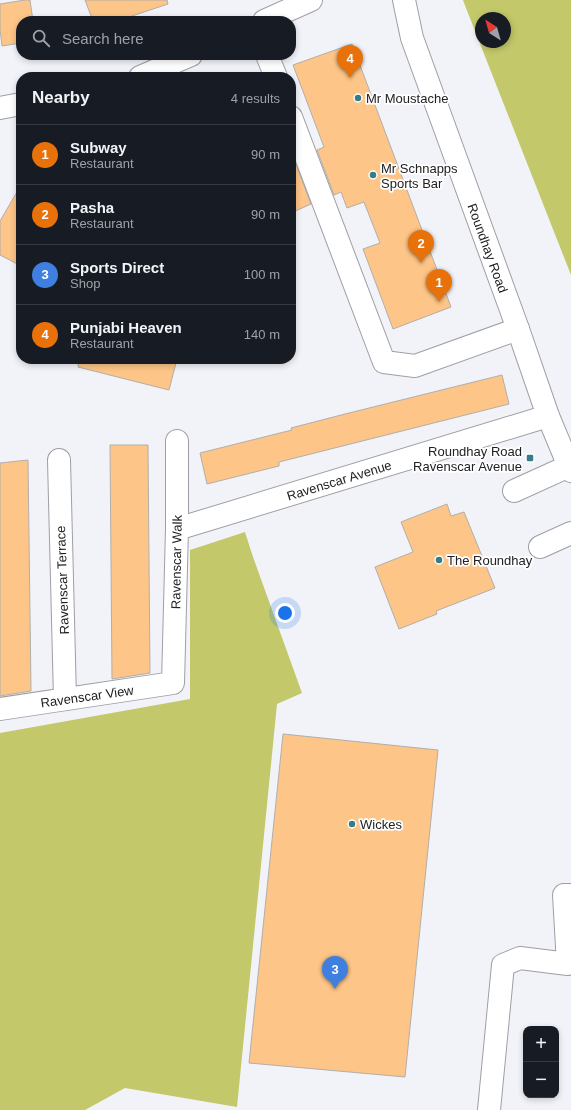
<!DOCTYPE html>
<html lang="en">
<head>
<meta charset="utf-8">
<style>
  body { margin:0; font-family:Helvetica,sans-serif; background:#242831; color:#f1f3f6 }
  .controls { position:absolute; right:12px; bottom:12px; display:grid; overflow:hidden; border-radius:8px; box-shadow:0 2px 6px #0003 }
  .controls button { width:36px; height:36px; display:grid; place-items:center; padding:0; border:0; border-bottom:1px solid #363941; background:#171b24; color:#f1f3f6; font:20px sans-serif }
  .compass { position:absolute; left:475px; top:12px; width:36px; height:36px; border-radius:50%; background:#171b24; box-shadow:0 2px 6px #0003; rotate:323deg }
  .you { position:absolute; left:285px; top:613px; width:14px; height:14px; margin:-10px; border:3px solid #fff; border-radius:50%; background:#1a73e8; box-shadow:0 0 0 6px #1a73e833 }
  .badge { display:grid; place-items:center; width:26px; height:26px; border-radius:50%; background:#367d87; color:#fff; font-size:13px; font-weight:700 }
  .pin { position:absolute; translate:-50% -33px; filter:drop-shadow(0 1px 2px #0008) }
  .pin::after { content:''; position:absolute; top:21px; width:14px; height:12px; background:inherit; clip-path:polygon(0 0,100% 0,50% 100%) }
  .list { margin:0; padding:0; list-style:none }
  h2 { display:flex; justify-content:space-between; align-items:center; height:52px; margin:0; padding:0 16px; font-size:17px }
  h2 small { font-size:13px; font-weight:400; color:#9ea1a6 }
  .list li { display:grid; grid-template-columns:26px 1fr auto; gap:12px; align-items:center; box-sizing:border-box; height:60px; padding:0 16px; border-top:1px solid #363941 }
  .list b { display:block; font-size:15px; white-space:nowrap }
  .list p { margin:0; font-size:13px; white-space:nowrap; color:#9ea1a6 }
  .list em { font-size:13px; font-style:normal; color:#9ea1a6 }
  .icon { flex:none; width:22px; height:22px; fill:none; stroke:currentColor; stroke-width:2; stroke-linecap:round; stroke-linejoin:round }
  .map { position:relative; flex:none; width:571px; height:1110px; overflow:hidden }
  .search { position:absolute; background:#171b24; box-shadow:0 2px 6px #0003; left:16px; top:16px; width:280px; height:44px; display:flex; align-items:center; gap:10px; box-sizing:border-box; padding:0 14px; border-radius:16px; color:#9ea1a6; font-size:15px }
  .panel { position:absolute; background:#171b24; box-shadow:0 2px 6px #0003; left:16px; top:72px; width:280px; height:292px; border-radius:16px }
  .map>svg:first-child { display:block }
  .green { fill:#c3c86a; fill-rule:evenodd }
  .building { fill:#fdc587; stroke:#b2aeaa }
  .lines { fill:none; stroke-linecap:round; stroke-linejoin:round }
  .minor-casing { stroke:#9e9fa5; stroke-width:24 }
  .minor { stroke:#fff; stroke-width:22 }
  .poi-dot { fill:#367d87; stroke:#fff; stroke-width:1.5 }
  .labels { text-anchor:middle; stroke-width:3.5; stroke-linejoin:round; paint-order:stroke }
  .poi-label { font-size:13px; fill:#212123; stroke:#fff; text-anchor:start }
  .street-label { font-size:13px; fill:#212123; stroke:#fff }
</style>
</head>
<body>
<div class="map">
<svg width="571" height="1110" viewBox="0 0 571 1110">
  <rect width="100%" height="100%" fill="#f1f3f9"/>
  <g class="green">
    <path d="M463,0H571V275L466,8ZM481,18H505V42H481Z"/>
    <polygon points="245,532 253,557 302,693 277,704 237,1107 125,1088 85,1110 0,1110 0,733 190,699 190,550"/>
  </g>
  <g class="building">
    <polygon points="25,0 30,0 33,21 21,21 21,43 2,46 0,29 0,4"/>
    <polygon points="85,0 167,0 168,4 117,21 93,21"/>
    <polygon points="352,44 451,307 393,329 363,249 380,243 364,202 347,208 341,192 334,195 317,150 324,147 293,65"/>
    <polygon points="294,159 311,204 291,213 291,161"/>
    <polygon points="21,185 21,266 0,255 0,221"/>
    <polygon points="79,359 177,359 169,390 78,367"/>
    <polygon points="502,375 509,404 279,462 279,466 207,484 200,453 292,430 291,428 345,414"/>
    <polygon points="110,445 148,445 150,673 112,679"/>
    <polygon points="28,460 31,691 0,696 0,463"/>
    <polygon points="447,504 451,516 464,512 495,588 436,611 437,614 399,629 375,567 413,552 401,522"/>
    <polygon points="283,734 438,750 405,1077 249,1063"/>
  </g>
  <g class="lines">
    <defs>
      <g id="minor">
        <polyline points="404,0 412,38 518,329 548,416 571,471"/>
        <polyline points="264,21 311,0"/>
        <polyline points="267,55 276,77"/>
        <polyline points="140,77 191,55"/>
        <polyline points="0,108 21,104"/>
        <polyline points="291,117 384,362 415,366 518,329"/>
        <polyline points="59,460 65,699"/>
        <polyline points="514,491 569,466"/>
        <polyline points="177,529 548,416"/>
        <polyline points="540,547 571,533"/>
        <polyline points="0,709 173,683 177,529 177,441"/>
        <polyline points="489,1110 503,965 520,958 568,964 564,895 571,895"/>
      </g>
    </defs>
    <use href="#minor" class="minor-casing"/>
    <use href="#minor" class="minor"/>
  </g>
  <g class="poi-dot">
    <circle cx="358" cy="98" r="4"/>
    <circle cx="373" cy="175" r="4"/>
    <rect x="526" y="454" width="8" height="8" rx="2"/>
    <circle cx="439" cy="560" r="4"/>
    <circle cx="352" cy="824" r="4"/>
  </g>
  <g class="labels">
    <g class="poi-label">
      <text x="366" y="103">Mr Moustache</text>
      <text x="381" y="173">Mr Schnapps<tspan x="381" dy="15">Sports Bar</tspan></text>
      <text x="522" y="456" text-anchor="end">Roundhay Road<tspan x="522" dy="15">Ravenscar Avenue</tspan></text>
      <text x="447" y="565">The Roundhay</text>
      <text x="360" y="829">Wickes</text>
    </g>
    <g class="street-label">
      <text transform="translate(488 248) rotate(70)" y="5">Roundhay Road</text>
      <text transform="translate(339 480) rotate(-17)" y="5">Ravenscar Avenue</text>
      <text transform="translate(176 562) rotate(-89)" y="5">Ravenscar Walk</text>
      <text transform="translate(62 580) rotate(-92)" y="5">Ravenscar Terrace</text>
      <text transform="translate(87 696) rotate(-8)" y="5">Ravenscar View</text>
    </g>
  </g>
</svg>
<div class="controls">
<button>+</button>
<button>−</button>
</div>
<svg class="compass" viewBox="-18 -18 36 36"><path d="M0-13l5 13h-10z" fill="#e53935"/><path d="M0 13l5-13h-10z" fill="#9ea1a6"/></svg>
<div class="you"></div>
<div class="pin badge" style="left:439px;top:302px;background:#e8710a">1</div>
<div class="pin badge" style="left:421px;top:263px;background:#e8710a">2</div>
<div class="pin badge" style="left:335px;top:989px;background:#3f7fe0">3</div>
<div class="pin badge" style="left:350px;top:78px;background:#e8710a">4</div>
<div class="search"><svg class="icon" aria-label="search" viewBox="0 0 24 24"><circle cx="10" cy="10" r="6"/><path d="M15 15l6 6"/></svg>Search here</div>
<section class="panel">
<h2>Nearby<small>4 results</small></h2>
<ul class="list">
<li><span class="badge" style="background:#e8710a">1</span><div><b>Subway</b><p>Restaurant</p></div><em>90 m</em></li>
<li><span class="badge" style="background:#e8710a">2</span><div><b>Pasha</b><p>Restaurant</p></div><em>90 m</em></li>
<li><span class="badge" style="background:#3f7fe0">3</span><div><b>Sports Direct</b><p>Shop</p></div><em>100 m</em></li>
<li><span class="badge" style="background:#e8710a">4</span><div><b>Punjabi Heaven</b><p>Restaurant</p></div><em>140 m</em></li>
</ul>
</section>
</div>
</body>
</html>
